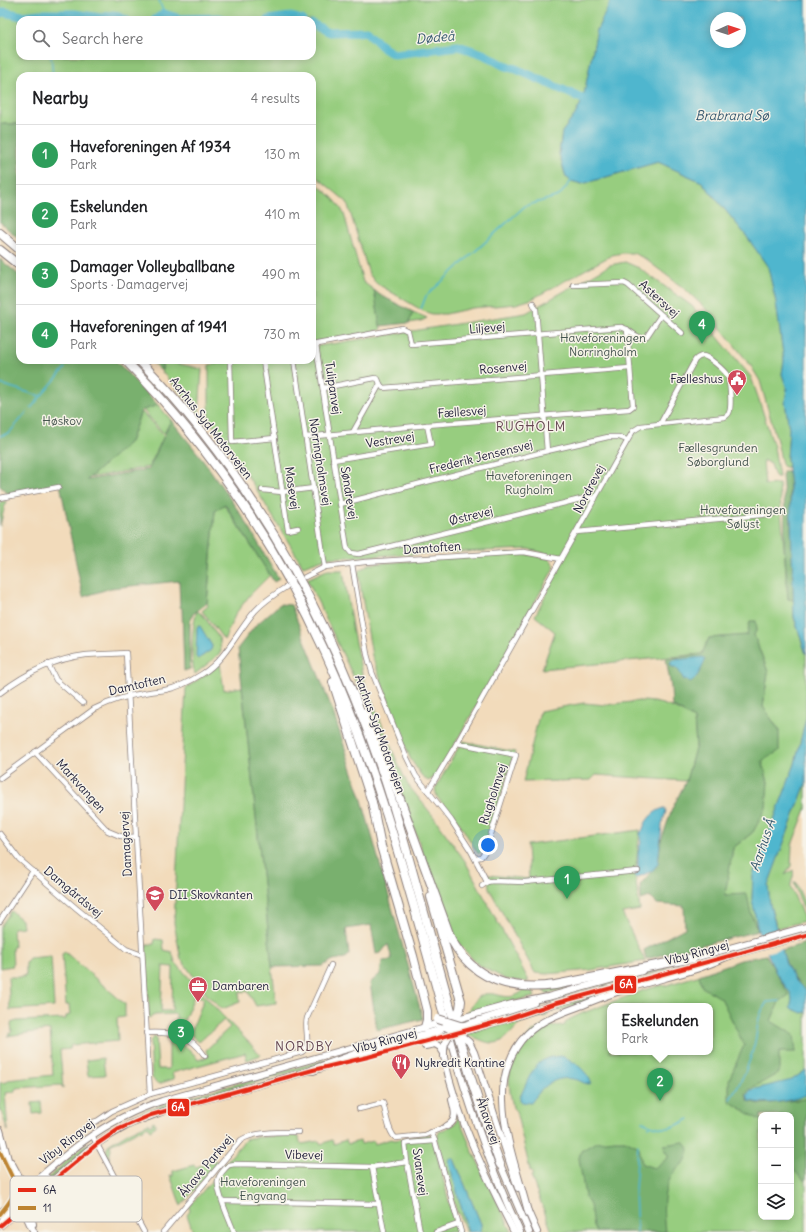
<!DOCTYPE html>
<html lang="en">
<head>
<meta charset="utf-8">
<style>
  body { margin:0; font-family:Delius,sans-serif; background:#f6f6f6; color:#202124 }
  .controls { position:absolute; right:12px; bottom:12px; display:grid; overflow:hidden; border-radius:8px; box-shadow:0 2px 10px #0003 }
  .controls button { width:36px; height:36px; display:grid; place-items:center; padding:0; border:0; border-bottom:1px solid #e0e0e0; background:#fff; color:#202124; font:20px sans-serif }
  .compass { position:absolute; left:710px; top:12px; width:36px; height:36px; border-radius:50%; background:#fff; box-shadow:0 2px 10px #0003; rotate:87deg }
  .you { position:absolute; left:488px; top:845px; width:14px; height:14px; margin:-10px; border:3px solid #fff; border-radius:50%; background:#1a73e8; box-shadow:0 0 0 6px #1a73e833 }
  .badge { display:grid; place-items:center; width:26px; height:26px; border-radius:50%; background:#d1495b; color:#fff; font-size:13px; font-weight:700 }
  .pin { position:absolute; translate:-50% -33px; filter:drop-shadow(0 1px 2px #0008) }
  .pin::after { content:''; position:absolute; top:21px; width:14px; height:12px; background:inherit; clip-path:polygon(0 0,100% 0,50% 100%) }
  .popup { position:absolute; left:607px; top:1003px; width:106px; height:52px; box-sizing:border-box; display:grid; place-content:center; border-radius:8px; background:#fff; filter:drop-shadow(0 1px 3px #0005); font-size:13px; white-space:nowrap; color:#757577 }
  .popup b { font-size:15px; color:#202124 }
  .popup::after { content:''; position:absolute; left:50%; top:100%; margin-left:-8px; border:8px solid transparent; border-top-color:#fff }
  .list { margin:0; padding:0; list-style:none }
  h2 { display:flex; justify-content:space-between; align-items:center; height:52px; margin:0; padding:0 16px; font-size:17px }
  h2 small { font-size:13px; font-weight:400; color:#757577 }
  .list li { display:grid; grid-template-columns:26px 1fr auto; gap:12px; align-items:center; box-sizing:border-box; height:60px; padding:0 16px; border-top:1px solid #e0e0e0 }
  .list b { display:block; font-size:15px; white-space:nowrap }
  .list p { margin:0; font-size:13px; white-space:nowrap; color:#757577 }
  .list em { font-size:13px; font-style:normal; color:#757577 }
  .icon { flex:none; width:22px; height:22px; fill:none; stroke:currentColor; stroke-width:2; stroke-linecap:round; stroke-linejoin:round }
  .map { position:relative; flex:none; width:806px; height:1232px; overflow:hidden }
  .search { position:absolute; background:#fff; box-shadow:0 2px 10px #0003; left:16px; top:16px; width:300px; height:44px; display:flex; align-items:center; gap:10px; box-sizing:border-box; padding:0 14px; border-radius:12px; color:#757577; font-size:15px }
  .panel { position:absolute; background:#fff; box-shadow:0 2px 10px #0003; left:16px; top:72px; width:300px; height:292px; border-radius:12px }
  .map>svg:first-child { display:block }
  .green { fill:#97cd7f; stroke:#5c785d; fill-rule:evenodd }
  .forest { fill:#79b06e; stroke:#4e6954 }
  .water { fill:#50b6ce; stroke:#396c84; fill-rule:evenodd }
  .pier { fill:#f2dbbb }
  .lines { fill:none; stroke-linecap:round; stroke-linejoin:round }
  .stream { stroke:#50b6ce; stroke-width:1.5 }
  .river { stroke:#50b6ce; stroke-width:9 }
  .street-casing { stroke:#8a7e7b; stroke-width:6 }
  .secondary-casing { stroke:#8a7e7b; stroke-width:8 }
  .highway-casing { stroke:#8a7e7b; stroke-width:10 }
  .street { stroke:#fff; stroke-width:4.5 }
  .secondary { stroke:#fff; stroke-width:6 }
  .highway { stroke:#fff; stroke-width:8 }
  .secondary-bridge-casing { stroke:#8a7e7b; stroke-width:8; stroke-linecap:butt }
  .highway-bridge-casing { stroke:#8a7e7b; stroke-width:10; stroke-linecap:butt }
  .secondary-bridge { stroke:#fff; stroke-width:6 }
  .highway-bridge { stroke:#fff; stroke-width:8 }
  .bus-1-casing { stroke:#f7f3e8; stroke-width:7 }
  .bus-2-casing { stroke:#f7f3e8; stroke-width:7 }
  .bus-1 { stroke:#e52b18; stroke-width:4 }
  .bus-2 { stroke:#bd8431; stroke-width:4 }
  .labels { text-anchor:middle; stroke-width:3; stroke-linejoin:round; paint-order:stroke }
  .street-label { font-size:12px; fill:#22223b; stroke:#f7f3e8 }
  .park-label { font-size:12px; fill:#45554f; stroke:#f7f3e8 }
  .poi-label { font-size:12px; fill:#22223b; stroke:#f7f3e8; text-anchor:start }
  .water-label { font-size:13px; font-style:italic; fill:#32566e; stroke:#f7f3e8 }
  .neighbourhood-label { font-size:13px; letter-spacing:1px; fill:#654652; stroke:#f7f3e8 }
  .key { fill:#f7f3e8; stroke:#b7b4b4; stroke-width:1 }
  .key-label { font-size:11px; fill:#22223b }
  .line-badge { stroke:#f7f3e8; stroke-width:1.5 }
  .badge-label { font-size:11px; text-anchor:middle; font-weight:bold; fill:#fff }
</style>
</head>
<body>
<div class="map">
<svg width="806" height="1232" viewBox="0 0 806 1232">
  <rect width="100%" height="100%" fill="#f7f3e8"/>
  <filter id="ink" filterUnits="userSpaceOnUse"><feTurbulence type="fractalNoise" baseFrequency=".025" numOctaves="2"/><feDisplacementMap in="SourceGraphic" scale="8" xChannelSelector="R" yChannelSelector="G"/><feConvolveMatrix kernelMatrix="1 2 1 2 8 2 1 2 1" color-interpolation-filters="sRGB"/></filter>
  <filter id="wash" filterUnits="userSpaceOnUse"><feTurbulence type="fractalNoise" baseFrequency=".012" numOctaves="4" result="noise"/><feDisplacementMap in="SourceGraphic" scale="16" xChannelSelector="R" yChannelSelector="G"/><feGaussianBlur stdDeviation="0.9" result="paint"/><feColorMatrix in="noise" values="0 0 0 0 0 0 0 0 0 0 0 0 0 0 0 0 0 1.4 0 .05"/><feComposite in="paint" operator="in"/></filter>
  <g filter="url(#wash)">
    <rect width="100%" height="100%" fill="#f2dbbb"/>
    <g class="green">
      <path d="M0,0H611L597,30L583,99L575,115L562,132L559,154L566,177L571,181L582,184L658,162L702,182L745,234L768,267L776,302L784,361L782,374L787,389L785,401L789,429L787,459L788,467H784L782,464L777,441L760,381L751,366L705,308L686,290L644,258L633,253H622L612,255L532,299L516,304L472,308L446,314H432L423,311L376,283L369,274L347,202L312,173V76H20V124H0ZM20,20H312V56H20Z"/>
      <path d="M312,180C325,191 337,199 344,214L363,282L374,290L381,330L312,343Z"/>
      <polygon points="625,262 639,268 692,306 751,377 759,400 774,447 779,477 776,477 774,474 771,464 763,460 765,485 779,484 788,599 794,600 794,618 806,654 806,718 795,764 753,875 752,899 758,931 751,914 724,896 733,848 753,832 768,782 762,761 779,730 763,707 768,672 754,635 709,638 702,654 542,669 555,632 535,616 564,558 528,549 326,558 303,566 256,489 227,444 209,420 209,365 238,360 312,360 312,347 526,313 610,265"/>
      <polygon points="413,312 427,318 421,321 409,323"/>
      <polygon points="162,360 202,369 199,414 162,372"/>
      <polygon points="158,405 171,420 164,434 143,410"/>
      <polygon points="141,411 164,436 149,467 88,478 130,442"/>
      <polygon points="6,501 0,526 0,502"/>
      <polygon points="224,504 270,575 250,595 236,613 224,640 207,617 202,611 208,606 207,603 215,511"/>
      <polygon points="505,554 525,554 550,559 555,566 437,776 428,781 421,775 410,758 372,656 358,572 369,564"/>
      <polygon points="327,570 343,570 353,633 363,678 398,764 408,785 433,816 465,861 528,979 528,982 505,979 477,964 454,938 412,823 365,701 307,579"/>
      <path d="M197,611L203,615L219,638L220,642L221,652L210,662L195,674C190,661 192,624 197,611ZM199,626L212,646L211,650L198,659L197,627Z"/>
      <polygon points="220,664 224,690 242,687 276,1003 256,1006 248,991 239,993 240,1002 222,1009 207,995 181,959 174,923 186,688"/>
      <path d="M639,701C662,701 675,708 694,719L696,745L686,781L596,775L591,780L523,782L540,711L584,703L606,705Z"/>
      <polygon points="462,741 515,752 483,851 478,854 460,824 437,797 435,789"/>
      <path d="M806,783V809L792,845L791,866L785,875L793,870C795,877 790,881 791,888L805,921L777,928L770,905L768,885Z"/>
      <polygon points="640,830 635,875 640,910 622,913 645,961 591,970 547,974 535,973 489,888 488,875 529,879 527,845"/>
      <path d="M794,882H796C799,893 806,902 806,913L798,896Z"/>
      <polygon points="11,911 22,920 23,927 13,928 14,947 12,948 13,966 0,968 0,927"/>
      <path d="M155,939L163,940L164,950L172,952L175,962L221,1014L261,1055L247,1060L245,1053L172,1073L174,1079L158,1084L152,1078L150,1041L155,1036L156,1037L158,1069H169V1041C183,1043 191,1049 198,1060L208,1057L206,1050L230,1027L224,1020L199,1042L190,1034L204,999L195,994L180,1030H176V1014L155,1015L149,1018L146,945L154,944ZM163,966L173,967L172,1011H161Z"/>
      <polygon points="766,942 766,943 551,1001 550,1000"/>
      <polygon points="65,952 125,1004 125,1017 117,1018 118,1041 71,1045 70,1049 60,1050 63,1088 61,1085 16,1088 14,1092 5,1093 8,1131 0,1108 0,1083 6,1082 7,1080 53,1075 50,1030 7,1036 12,1032 11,1023 17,1021 66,1019 66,1016 70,1015 69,1005 66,1005 62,954"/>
      <path d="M766,955L776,973L791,994L792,1000L802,1013L806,1012V1070L792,1080L806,1086V1232H552L531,1176L533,1175L530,1170L516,1111L513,1108L510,1092L509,1079L511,1067L518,1048L533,1031L549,1024L554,1027L560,1025L562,1026L565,1025V1023L570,1019L583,1013L647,989L663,985L664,986ZM610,1006H710V1052H610ZM761,1115H791V1217H761Z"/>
      <polygon points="51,956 54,1007 10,1010 8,977 24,977 24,975 26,975 26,963 29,958"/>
      <polygon points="591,981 546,994 544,990"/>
      <path d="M524,990H532L535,997L503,1003L465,1014C471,1009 474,999 482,995C496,989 507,1005 524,990Z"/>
      <polygon points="598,995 598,997 558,1011 555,1007"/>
      <path d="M544,1010L548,1015C542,1019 534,1015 527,1019C513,1025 509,1044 491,1043C482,1042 475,1036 467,1036L466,1033L519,1019Z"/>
      <path d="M428,1029V1031L385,1042L306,1068L150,1112L120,1125L100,1137C118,1122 141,1112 163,1104L332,1058Z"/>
      <polygon points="103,1058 105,1075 88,1076 86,1060"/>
      <polygon points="41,1102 42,1113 33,1114 32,1103"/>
      <polygon points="458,1117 473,1152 512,1232 481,1232 481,1224 454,1159 451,1158 449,1160 449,1163 468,1232 466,1232 459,1213 457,1213 437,1138 439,1132 455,1124"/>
      <polygon points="154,1121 156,1126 150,1130 148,1126 110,1145 111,1148 109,1159 106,1152 108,1145 129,1132 149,1123 150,1125 153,1125 152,1122"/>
      <polygon points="429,1134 433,1139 454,1222 460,1232 193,1232 187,1215 190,1211 189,1207 215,1177 215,1175 245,1140 249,1138 292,1135 299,1137 300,1142 302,1144 319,1141 321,1144 332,1140 334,1144 346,1140 348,1144 360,1141 361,1144 374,1141 375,1144 391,1139 395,1140"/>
      <polygon points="90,1143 91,1145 37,1190 46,1180 83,1146"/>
      <polygon points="216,1160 217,1163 181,1206 170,1175 173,1176 173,1171 194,1165 196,1167"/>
    </g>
    <g class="forest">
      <polygon points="0,124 20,124 20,240 0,222"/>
      <polygon points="0,259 20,276 20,360 115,360 158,405 141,411 130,442 87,480 149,469 171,420 204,461 246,522 279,579 274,582 225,504 215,511 207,603 193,614 190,621 190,669 184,671 182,608 180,607 179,581 111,588 83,597 60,484 8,494 0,486"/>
      <polygon points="374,290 380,295 413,312 409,323 380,326"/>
      <polygon points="150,360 162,360 162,372"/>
      <polygon points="784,471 789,471 794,600 788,599 784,542 785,512 782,475"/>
      <polygon points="280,604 291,605 332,709 362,800 423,1019 377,1030 370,983 380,974 382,961 392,960 388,944 381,953 376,954 371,925 346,929 349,954 347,957 345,958 333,960 323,966 272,967 238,648 255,626"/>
      <polygon points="750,621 756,621 757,629 754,635 768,672 763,707 779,730 779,751 762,761 768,782 766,808 753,832 733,848 725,895 747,894 751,914 758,931 646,959 644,950 685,928 684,906 657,904 650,897 641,900 640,885 658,864 659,853 661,841 672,809 686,781 696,745 694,719 672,706 671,687 666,659 702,654 709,638 747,635"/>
      <path d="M806,943V991C792,978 787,968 782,950Z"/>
      <polygon points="766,955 789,995 779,1002 771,1021 794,1035 796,1052 779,1052 779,1073 750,1089 746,1094 748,1101 761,1104 806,1099 806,1180 804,1180 791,1168 791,1115 761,1115 761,1121 729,1101 729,1080 744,1045 721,998 702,987 699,975 741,960"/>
      <path d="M615,1140H625L639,1147L642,1164L654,1168L668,1158V1155L665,1151L664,1145L684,1142L689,1148C688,1151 688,1157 686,1160C683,1165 676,1168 673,1174C661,1192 663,1212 665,1232H596L593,1226L590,1205L585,1197L579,1158L581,1151L596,1142Z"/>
    </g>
    <g class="water">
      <path d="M611,0H806V654L794,617L790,485L787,459L789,429L785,401L787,389L782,374L784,361L776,302L768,267L745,234L702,182L658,162L582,184L571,181L566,177L559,154L562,132L575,115L583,99L597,30ZM716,18H740V42H716Z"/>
      <polygon points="199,626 200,626 212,646 211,650 198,659 196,657 197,628"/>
      <path d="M703,657L705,659C705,664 696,679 692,682L684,680L679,671L675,667H672L670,664L671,662L674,660Z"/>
      <polygon points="806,718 806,783 768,885 770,905 786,964 795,980 806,991 806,1012 802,1013 790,1008 792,1000 791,994 776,973 758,931 752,899 753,875 795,764"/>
      <path d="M664,808L666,811L662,825L658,864L652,871L636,878L635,876L638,870V853L641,842L640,833C644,830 643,826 646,822C650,815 657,810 664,808Z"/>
      <path d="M561,1056C572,1059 587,1071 591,1082L590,1084C585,1084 582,1082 578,1080C555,1074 543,1086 531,1103L522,1102L520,1100V1097C531,1075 533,1057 561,1056Z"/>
      <path d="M806,1070V1095C789,1102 767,1105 749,1101L747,1096L751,1090L792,1080Z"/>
      <polygon points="451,1158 454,1159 481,1224 481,1232 468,1232 449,1163 448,1160"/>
    </g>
    <polygon class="pier" points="778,929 783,948 765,953 758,934"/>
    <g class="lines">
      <g class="stream">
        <polyline points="159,0 164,14"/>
        <polyline points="40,14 43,20"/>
        <polyline points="51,56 53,76"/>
        <polyline points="421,309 426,296 525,206 559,196 571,181"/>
        <polyline points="69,364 72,360"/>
        <polyline points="0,384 40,396"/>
        <polyline points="31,408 65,368"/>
        <polyline points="0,436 9,433 27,412"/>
        <path d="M730,1099C741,1084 749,1065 754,1046C759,1028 755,1019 767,1002L780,1001"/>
        <polyline points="642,1121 647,1123 650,1125"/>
        <path d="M648,1127L650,1125C669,1131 672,1128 689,1119"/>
        <polyline points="637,1232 635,1190 638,1145"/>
      </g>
      <g class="river">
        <polyline points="0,13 4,12 22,16 40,14 74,14 101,18 113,15 126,20"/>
        <polyline points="155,20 164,14 180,19 219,18 226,20"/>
        <polyline points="268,20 291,17 302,20"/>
        <polyline points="312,24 328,32 367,31 385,49 394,54 458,46 483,54 505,66 516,69 583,99"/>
      </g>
    </g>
  </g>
  <g filter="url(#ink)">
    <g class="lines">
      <defs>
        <g id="street">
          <polyline points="573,285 624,283 628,285 682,333"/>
          <polyline points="533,303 536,309 547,451"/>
          <path d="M312,345L402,328L408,331L411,344L621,327C630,329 634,337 643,338L647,336L661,315"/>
          <polyline points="316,345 347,548 351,553 359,554 589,497 595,499"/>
          <polyline points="230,360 232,442 275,438"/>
          <polyline points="263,360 288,530 298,528"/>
          <polyline points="294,360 325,567"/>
          <polyline points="380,384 383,388 630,368"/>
          <polyline points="323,388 375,378 378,379 380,384 353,432"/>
          <polyline points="306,437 427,425 629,409 633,406 627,329"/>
          <polyline points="333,460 431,444 427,425"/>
          <polyline points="262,490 282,492 314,488"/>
          <polyline points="0,498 59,487"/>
          <polyline points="340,504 547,451 608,437 619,437 627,440"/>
          <polyline points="577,532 781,513"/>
          <polyline points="352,564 367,654 372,672 405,754 416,776 451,820 471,851 487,882"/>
          <polyline points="305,577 325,567 365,562 524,552 561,559"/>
          <polyline points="48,664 56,680 83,703"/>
          <path d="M0,693C26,673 53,659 86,655C99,654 113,654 126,653L150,1094"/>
          <polyline points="457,743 516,755 486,850 481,857 475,858"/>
          <polyline points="35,752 108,831 120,836 136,837"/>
          <path d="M0,778L94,709C112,700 130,695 150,692C155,691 160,691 165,690C177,688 191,681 202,674C226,659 237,632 255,611C264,601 275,594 286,587"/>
          <path d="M428,791L457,743L633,431L641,426L725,417C727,415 728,415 729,413C732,406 730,381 727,375C724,370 708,356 703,356C699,356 697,358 695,360L660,424"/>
          <polyline points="0,834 19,859 76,908 126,949 142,955"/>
          <polyline points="482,886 487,882 492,881 525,882 638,871"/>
          <polyline points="0,921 33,871"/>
          <path d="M146,1033C172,1032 190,1033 205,1056"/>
          <path d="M359,1109L383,1103C386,1112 388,1133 396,1138L425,1135L447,1126"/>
          <path d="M90,1123L97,1121L112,1111L150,1094L302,1052C312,1045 304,1029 307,1018L331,965"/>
          <polyline points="431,1132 435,1141 461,1232"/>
          <polyline points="92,1135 144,1232"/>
          <polyline points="0,1154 6,1151"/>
          <polyline points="372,1167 384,1232"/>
          <polyline points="223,1201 378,1204"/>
          <path d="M163,1232L241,1140C255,1131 282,1132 299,1132"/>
          <path d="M234,1232C230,1221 216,1191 218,1180C219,1175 225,1168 229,1165L235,1164L372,1167L407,1162"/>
          <polyline points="420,1232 407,1162 405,1144 409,1143 435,1141"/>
          <polyline points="436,1232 458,1224"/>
        </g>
        <g id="secondary">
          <polyline points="728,956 806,935"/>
          <polyline points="690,959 806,927"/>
          <polyline points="454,1020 512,1004 548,997 642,971"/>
          <polyline points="461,1026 534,1003"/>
          <path d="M448,1032C467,1100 490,1168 520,1232"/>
          <polyline points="458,1033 518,1016 553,1004 691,967"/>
          <polyline points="458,1033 469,1042 474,1052 518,1188"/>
          <path d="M445,1043L444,1049V1057C457,1119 486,1176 514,1232"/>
          <polyline points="425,1046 435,1044 440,1047 443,1052"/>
          <polyline points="341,1063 444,1036"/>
          <path d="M447,1126C458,1120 455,1111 452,1100"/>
          <path d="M0,1130C10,1165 17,1201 34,1232"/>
          <polyline points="11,1162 23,1184"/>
          <polyline points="500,1164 529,1232"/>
          <polyline points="21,1195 22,1186 21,1181"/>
          <polyline points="24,1201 46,1177"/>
          <polyline points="527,1209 537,1232"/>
          <path d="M528,1212C519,1176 504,1138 503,1100C502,1076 510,1051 527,1034C542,1019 564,1012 583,1005C597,999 611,994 626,989C648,982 671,977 693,970C706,966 719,960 732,955"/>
          <path d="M0,1213C51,1167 95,1122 162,1101L440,1023"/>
          <polyline points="2,1221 16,1203"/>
          <path d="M33,1224C31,1215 29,1207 33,1198"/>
          <polyline points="0,1226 88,1150 109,1136 130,1124 164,1111 316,1069"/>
        </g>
        <g id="highway">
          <polyline points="0,233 20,250"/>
          <polyline points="0,250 20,266"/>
          <path d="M125,360C209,445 276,544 325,652C378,768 410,892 444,1015"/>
          <path d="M139,360C261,485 343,642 394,808C430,926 457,1048 500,1164"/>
          <polyline points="333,682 372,802 381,846 413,956 427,1011 427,1020 425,1027"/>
          <path d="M366,712L392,777L451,939C474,981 511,991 555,985L693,958"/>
          <polyline points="431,897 461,1001 460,1009 454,1020"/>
          <polyline points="460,1026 473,1028"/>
          <polyline points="313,1070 366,1051 435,1032 445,1027"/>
        </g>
      </defs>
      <use href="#street" class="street-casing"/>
      <use href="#secondary" class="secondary-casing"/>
      <use href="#highway" class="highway-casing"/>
      <use href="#street" class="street"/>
      <use href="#secondary" class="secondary"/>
      <use href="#highway" class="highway"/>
      <defs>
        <g id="secondary-bridge">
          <polyline points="445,1027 458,1033"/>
          <polyline points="445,1043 451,1032 460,1026"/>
        </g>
        <polyline id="highway-bridge" points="438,1019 460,1026"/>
      </defs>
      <use href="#secondary-bridge" class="secondary-bridge-casing"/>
      <use href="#highway-bridge" class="highway-bridge-casing"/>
      <use href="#secondary-bridge" class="secondary-bridge"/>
      <use href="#highway-bridge" class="highway-bridge"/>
      <defs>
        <polyline id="bus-1" points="0,1226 97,1144 119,1129 151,1115 313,1070 368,1057 508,1019 553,1004 806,935"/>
        <path id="bus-2" d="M0,1152L15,1183C16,1196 8,1204 0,1214"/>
      </defs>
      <use href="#bus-1" class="bus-1-casing"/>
      <use href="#bus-2" class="bus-2-casing"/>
      <use href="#bus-1" class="bus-1"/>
      <use href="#bus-2" class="bus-2"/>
    </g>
  </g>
  <defs>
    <symbol id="civic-pin" viewBox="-11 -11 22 30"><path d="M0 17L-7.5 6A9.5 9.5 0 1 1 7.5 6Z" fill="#d1495b" stroke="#f7f3e8"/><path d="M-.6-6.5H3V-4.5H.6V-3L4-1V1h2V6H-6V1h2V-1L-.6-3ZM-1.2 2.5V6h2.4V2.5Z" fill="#fff"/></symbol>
    <symbol id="school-pin" viewBox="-11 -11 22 30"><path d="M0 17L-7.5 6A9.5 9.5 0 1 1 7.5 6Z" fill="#d1495b" stroke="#f7f3e8"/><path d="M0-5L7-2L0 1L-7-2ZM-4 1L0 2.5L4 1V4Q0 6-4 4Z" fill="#fff"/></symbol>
    <symbol id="office-pin" viewBox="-11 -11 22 30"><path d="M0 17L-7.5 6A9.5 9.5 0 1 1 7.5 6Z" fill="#d1495b" stroke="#f7f3e8"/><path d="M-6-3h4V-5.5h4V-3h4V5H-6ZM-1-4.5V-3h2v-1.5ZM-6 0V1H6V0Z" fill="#fff"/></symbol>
    <symbol id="restaurant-pin" viewBox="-11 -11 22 30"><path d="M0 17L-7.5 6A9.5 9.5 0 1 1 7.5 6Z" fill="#d1495b" stroke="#f7f3e8"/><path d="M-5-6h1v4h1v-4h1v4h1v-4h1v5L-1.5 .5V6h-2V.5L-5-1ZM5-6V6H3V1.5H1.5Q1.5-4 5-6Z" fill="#fff"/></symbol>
  </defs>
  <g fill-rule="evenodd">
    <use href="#civic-pin" x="726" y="368" width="22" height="30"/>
    <use href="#school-pin" x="144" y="884" width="22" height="30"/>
    <use href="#office-pin" x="187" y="975" width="22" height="30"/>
    <use href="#restaurant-pin" x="390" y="1052" width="22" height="30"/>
  </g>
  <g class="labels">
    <g class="street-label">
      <text transform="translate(659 299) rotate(42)" y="4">Astersvej</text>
      <text transform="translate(487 328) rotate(-5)" y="4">Liljevej</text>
      <text transform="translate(503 368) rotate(-5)" y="4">Rosenvej</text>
      <text transform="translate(333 388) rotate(82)" y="4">Tulipanvej</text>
      <text transform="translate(462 412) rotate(-4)" y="4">Fællesvej</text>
      <text transform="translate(211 428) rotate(52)" y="4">Aarhus Syd Motorvejen</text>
      <text transform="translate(390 440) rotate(-9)" y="4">Vestrevej</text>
      <text transform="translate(481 457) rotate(-14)" y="4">Frederik Jensensvej</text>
      <text transform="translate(320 462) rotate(81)" y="4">Norringholmsvej</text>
      <text transform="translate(292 488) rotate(82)" y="4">Mosevej</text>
      <text transform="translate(589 489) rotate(-62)" y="4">Nordrevej</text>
      <text transform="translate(349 493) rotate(81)" y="4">Søndrevej</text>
      <text transform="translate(471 516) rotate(-14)" y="4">Østrevej</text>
      <text transform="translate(432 548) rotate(-4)" y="4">Damtoften</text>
      <text transform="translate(137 685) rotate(-13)" y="4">Damtoften</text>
      <text transform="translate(380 734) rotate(70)" y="4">Aarhus Syd Motorvejen</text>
      <text transform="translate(81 786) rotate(48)" y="4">Markvangen</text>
      <text transform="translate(493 794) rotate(-72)" y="4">Rugholmvej</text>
      <text transform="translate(126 844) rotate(-93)" y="4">Damagervej</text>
      <text transform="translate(73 892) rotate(40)" y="4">Damgårdsvej</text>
      <text transform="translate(697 953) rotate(-15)" y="4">Viby Ringvej</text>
      <text transform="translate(385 1041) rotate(-15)" y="4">Viby Ringvej</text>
      <text transform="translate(488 1121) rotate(71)" y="4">Åhavevej</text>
      <text transform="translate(67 1142) rotate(-38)" y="4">Viby Ringvej</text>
      <text transform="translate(304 1155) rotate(1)" y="4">Vibevej</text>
      <text transform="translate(206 1166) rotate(-50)" y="4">Åhave Parkvej</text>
      <text transform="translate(420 1172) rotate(82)" y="4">Svanevej</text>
    </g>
    <g class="park-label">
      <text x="603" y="342">Haveforeningen<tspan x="603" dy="14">Norringholm</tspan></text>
      <text x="62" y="425">Høskov</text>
      <text x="718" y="452">Fællesgrunden<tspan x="718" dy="14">Søborglund</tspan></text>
      <text x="529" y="480">Haveforeningen<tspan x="529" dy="14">Rugholm</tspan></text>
      <text x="743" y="514">Haveforeningen<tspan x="743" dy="14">Sølyst</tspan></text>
      <text x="263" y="1186">Haveforeningen<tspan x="263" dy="14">Engvang</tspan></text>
    </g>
    <g class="poi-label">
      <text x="723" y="383" text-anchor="end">Fælleshus</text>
      <text x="169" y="899">DII Skovkanten</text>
      <text x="212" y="990">Dambaren</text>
      <text x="415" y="1067">Nykredit Kantine</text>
    </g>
    <g class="water-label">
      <text transform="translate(435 37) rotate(-5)" y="5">Dødeå</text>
      <text x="732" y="120">Brabrand Sø</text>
      <text transform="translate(762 845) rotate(-71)" y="5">Aarhus Å</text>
    </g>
    <g class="neighbourhood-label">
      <text x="531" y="431">RUGHOLM</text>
      <text x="304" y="1051">NORDBY</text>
    </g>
  </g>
  <rect x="10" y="1176" width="132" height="46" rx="6" class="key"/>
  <rect x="18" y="1188" width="18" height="4" fill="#e52b18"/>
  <rect x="18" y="1206" width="18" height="4" fill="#bd8431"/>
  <g class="key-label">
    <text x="43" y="1194">6A</text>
    <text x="43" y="1212">11</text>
  </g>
  <g class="line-badge">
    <rect x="614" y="975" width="23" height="19" rx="4" fill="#e52b18"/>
    <rect x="167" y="1098" width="23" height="19" rx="4" fill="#e52b18"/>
  </g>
  <g class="badge-label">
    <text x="626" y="988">6A</text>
    <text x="178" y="1111">6A</text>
  </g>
</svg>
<div class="controls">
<button>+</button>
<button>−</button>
<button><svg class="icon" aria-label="layers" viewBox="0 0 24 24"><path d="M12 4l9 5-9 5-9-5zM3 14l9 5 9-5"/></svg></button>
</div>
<svg class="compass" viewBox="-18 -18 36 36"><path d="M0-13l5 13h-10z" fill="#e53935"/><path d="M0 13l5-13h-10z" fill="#757577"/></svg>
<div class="you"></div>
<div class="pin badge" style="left:567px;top:899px;background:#2e9e5b">1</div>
<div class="pin badge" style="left:660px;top:1101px;background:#2e9e5b">2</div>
<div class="popup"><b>Eskelunden</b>Park</div>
<div class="pin badge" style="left:181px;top:1052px;background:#2e9e5b">3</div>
<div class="pin badge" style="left:702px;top:344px;background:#2e9e5b">4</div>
<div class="search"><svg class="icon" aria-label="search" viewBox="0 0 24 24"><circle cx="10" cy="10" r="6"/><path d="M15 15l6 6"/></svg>Search here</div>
<section class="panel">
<h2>Nearby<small>4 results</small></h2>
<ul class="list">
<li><span class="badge" style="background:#2e9e5b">1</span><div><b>Haveforeningen Af 1934</b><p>Park</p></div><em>130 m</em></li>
<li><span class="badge" style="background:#2e9e5b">2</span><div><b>Eskelunden</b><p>Park</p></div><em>410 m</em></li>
<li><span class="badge" style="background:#2e9e5b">3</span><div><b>Damager Volleyballbane</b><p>Sports · Damagervej</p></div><em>490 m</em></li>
<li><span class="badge" style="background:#2e9e5b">4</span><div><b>Haveforeningen af 1941</b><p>Park</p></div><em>730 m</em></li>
</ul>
</section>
</div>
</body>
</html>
